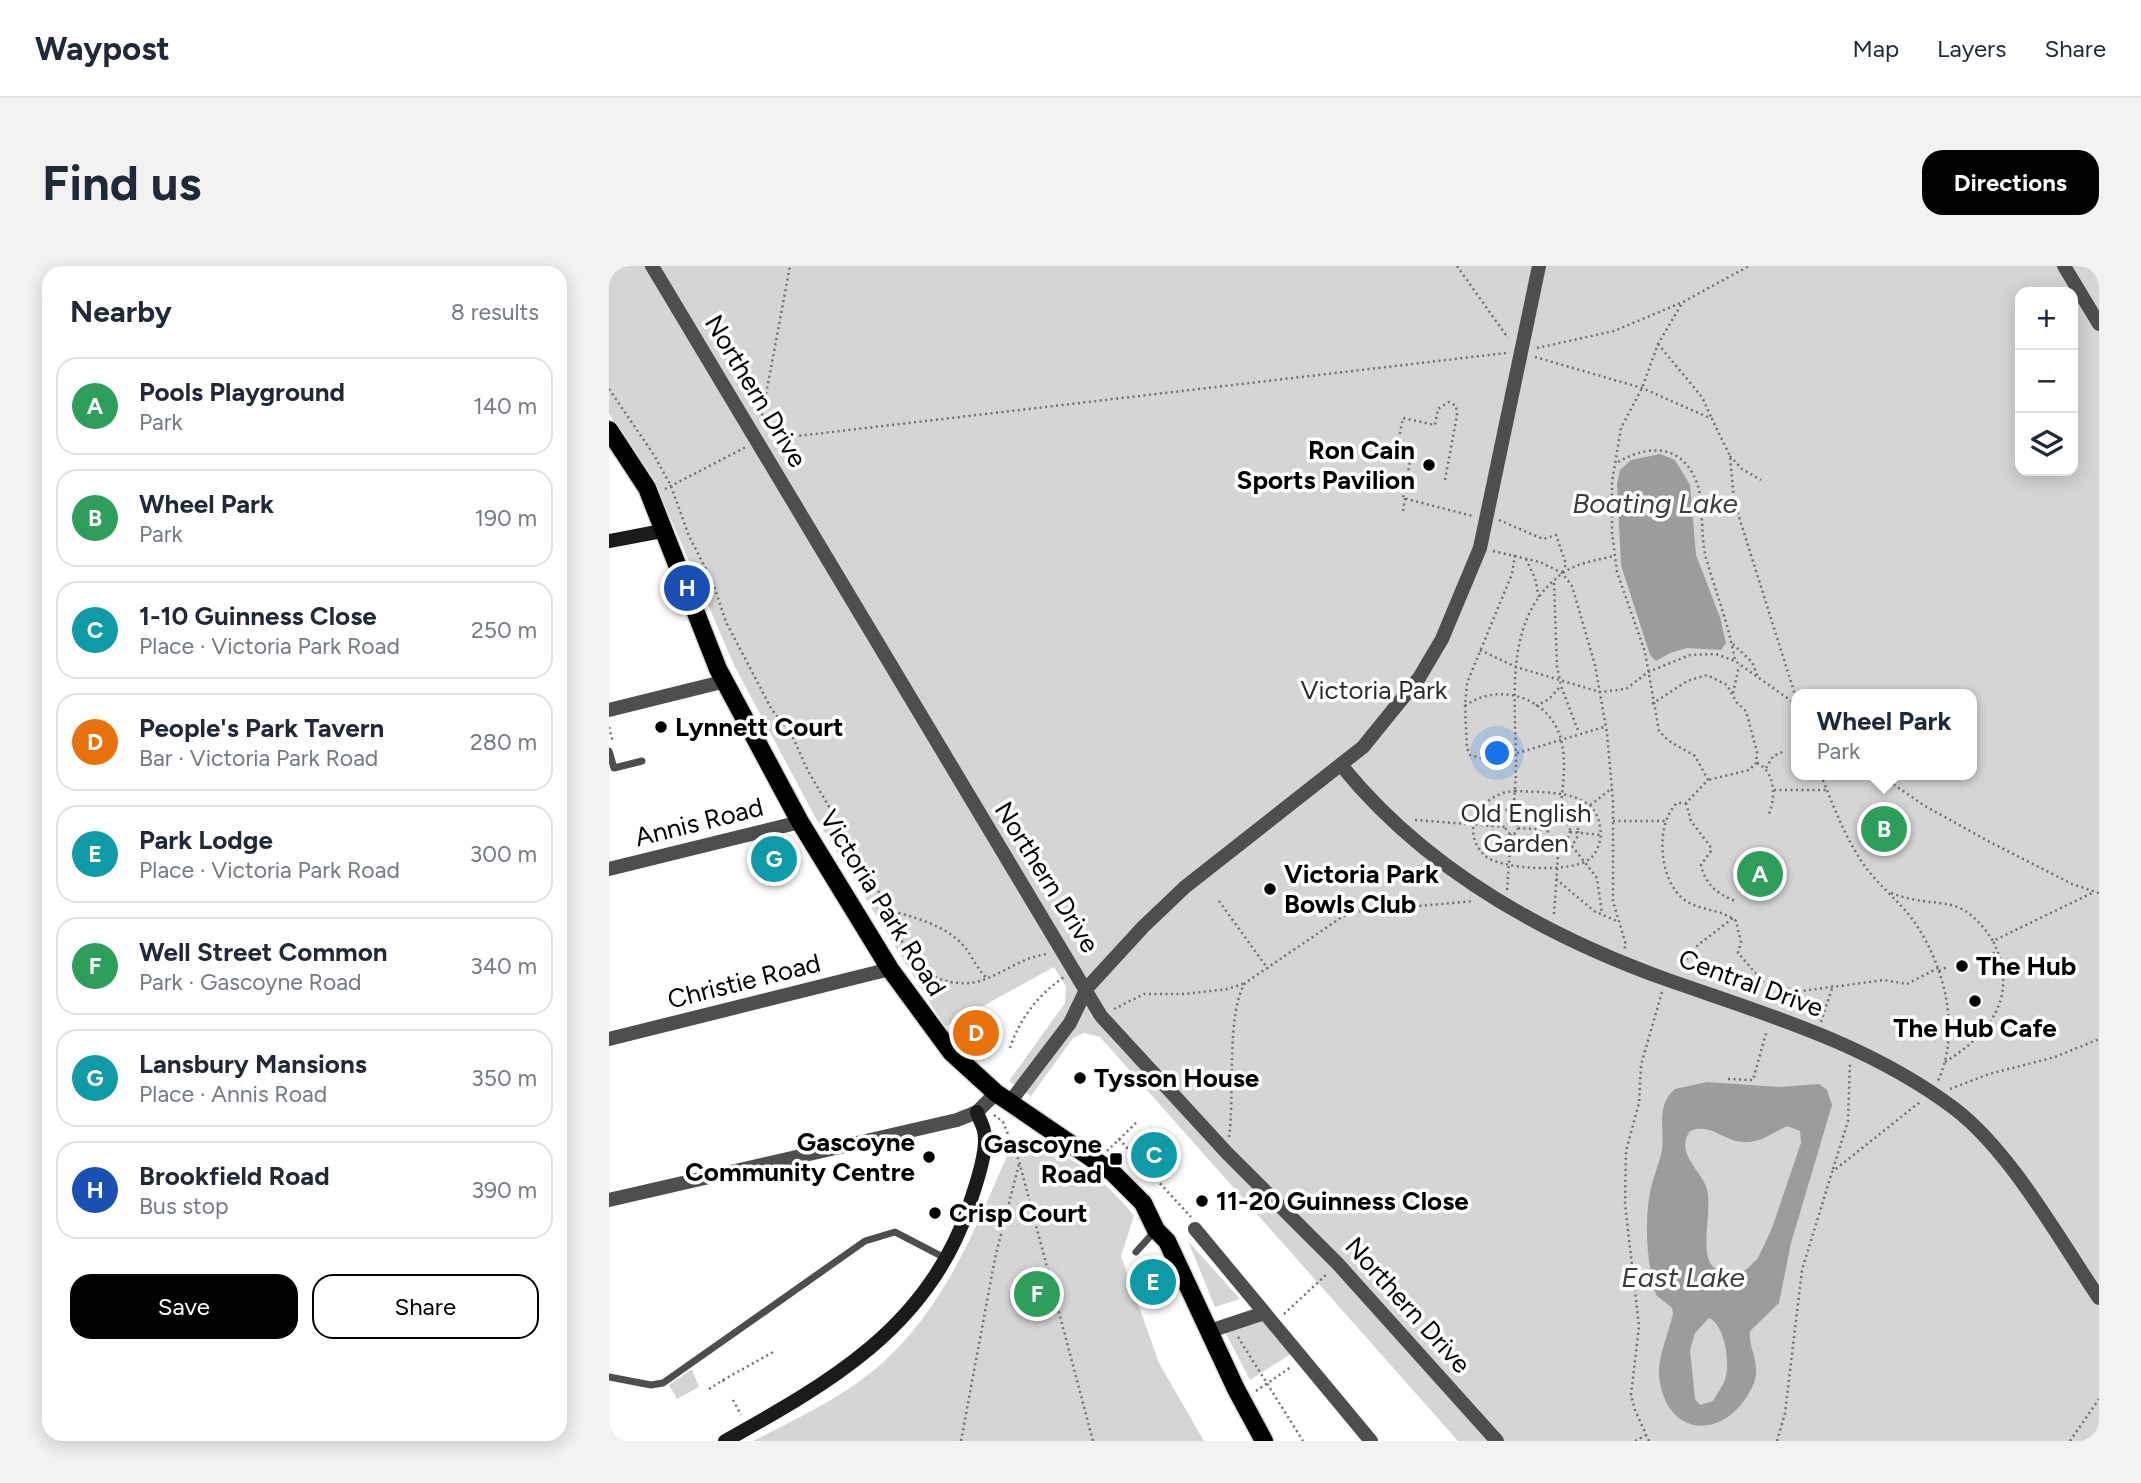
<!DOCTYPE html>
<html lang="en">
<head>
<meta charset="utf-8">
<style>
  body { margin:0; font-family:Figtree,sans-serif; background:#f2f2f3; color:#1f2937 }
  .controls { position:absolute; right:21px; top:21px; display:grid; overflow:hidden; border-radius:14px; box-shadow:0 4px 18px #0003 }
  .controls button { width:63px; height:63px; display:grid; place-items:center; padding:0; border:0; border-bottom:2px solid #e0e1e3; background:#fff; color:#1f2937; font:35px sans-serif }
  .you { position:absolute; left:889px; top:488px; width:24px; height:24px; margin:-18px; border:5px solid #fff; border-radius:50%; background:#1a73e8; box-shadow:0 0 0 10px #1a73e833 }
  .badge { display:grid; place-items:center; width:46px; height:46px; border-radius:50%; background:#000; color:#fff; font-size:23px; font-weight:700 }
  .pin { position:absolute; translate:-50% -50%; border:4px solid #fff; box-shadow:0 2px 7px #0006 }
  .popup { position:absolute; left:1182px; top:423px; width:186px; height:91px; box-sizing:border-box; display:grid; place-content:center; border-radius:14px; background:#fff; filter:drop-shadow(0 2px 5px #0005); font-size:23px; white-space:nowrap; color:#747a83 }
  .popup b { font-size:26px; color:#1f2937 }
  .popup::after { content:''; position:absolute; left:50%; top:100%; margin-left:-14px; border:14px solid transparent; border-top-color:#fff }
  .list { margin:0; padding:0; list-style:none }
  h2 { display:flex; justify-content:space-between; align-items:center; height:91px; margin:0; padding:0 28px; font-size:30px }
  h2 small { font-size:23px; font-weight:400; color:#747a83 }
  .list li { display:grid; grid-template-columns:46px 1fr auto; gap:21px; align-items:center; box-sizing:border-box; height:98px; margin:0 14px 14px; padding:0 14px; border:2px solid #e0e1e3; border-radius:21px }
  .list b { display:block; font-size:26px; white-space:nowrap }
  .list p { margin:0; font-size:23px; white-space:nowrap; color:#747a83 }
  .list em { font-size:23px; font-style:normal; color:#747a83 }
  .actions { display:flex; gap:14px; padding:21px 28px }
  .actions a { flex:1; padding:16px 0; border:2px solid #000; border-radius:21px; text-align:center; font-size:24px; color:#000 }
  .actions .main { background:#000; color:#fff }
  .icon { flex:none; width:38px; height:38px; fill:none; stroke:currentColor; stroke-width:2; stroke-linecap:round; stroke-linejoin:round }
  .map { position:relative; flex:none; width:1490px; height:1175px; overflow:hidden; border-radius:21px }
  header { display:flex; align-items:center; gap:42px; box-sizing:border-box; height:98px; padding:0 35px; background:#fff; border-bottom:2px solid #e0e1e3 }
  header strong { font-size:33px }
  nav { display:flex; gap:38px; margin-inline-start:auto; font-size:24px }
  .intro { display:flex; align-items:center; justify-content:space-between; box-sizing:border-box; height:168px; padding:0 42px }
  h1 { margin:0; font-size:49px }
  .button { padding:18px 32px; border-radius:21px; background:#000; color:#fff; font-size:24px; font-weight:700 }
  main { display:flex; gap:42px; padding:0 42px }
  aside { flex:1; background:#fff; border-radius:21px; box-shadow:0 4px 18px #0003 }
  .map>svg:first-child { display:block }
  .green { fill:#d5d5d5; fill-rule:evenodd }
  .water { fill:#9c9c9c; fill-rule:evenodd }
  .lines { fill:none; stroke-linecap:round; stroke-linejoin:round }
  .primary-casing { stroke:#dbdbdb; stroke-width:21 }
  .path { stroke:#707070; stroke-width:2.5; stroke-dasharray:2 3.5; stroke-linecap:butt }
  .lane { stroke:#4e4e4e; stroke-width:7 }
  .street { stroke:#4e4e4e; stroke-width:14 }
  .secondary { stroke:#1b1b1b; stroke-width:14 }
  .primary { stroke:#000; stroke-width:18 }
  .poi-dot { fill:#000; stroke:#fff; stroke-width:2.5 }
  .labels { text-anchor:middle; stroke-width:7; stroke-linejoin:round; paint-order:stroke }
  .street-label { font-size:26px; fill:#000; stroke:#fff }
  .poi-label { font-size:26px; font-weight:bold; fill:#000; stroke:#fff; text-anchor:start }
  .park-label { font-size:26px; fill:#2c2c2c; stroke:#fff }
  .water-label { font-size:28px; font-style:italic; fill:#3d3d3d; stroke:#fff }
</style>
</head>
<body>
<header>
<strong>Waypost</strong>
<nav><a>Map</a><a>Layers</a><a>Share</a></nav>
</header>
<div class="intro"><h1>Find us</h1><a class="button">Directions</a></div>
<main>
<aside>
<h2>Nearby<small>8 results</small></h2>
<ul class="list">
<li><span class="badge" style="background:#2e9e5b">A</span><div><b>Pools Playground</b><p>Park</p></div><em>140 m</em></li>
<li><span class="badge" style="background:#2e9e5b">B</span><div><b>Wheel Park</b><p>Park</p></div><em>190 m</em></li>
<li><span class="badge" style="background:#0f9aa8">C</span><div><b>1-10 Guinness Close</b><p>Place · Victoria Park Road</p></div><em>250 m</em></li>
<li><span class="badge" style="background:#e8710a">D</span><div><b>People's Park Tavern</b><p>Bar · Victoria Park Road</p></div><em>280 m</em></li>
<li><span class="badge" style="background:#0f9aa8">E</span><div><b>Park Lodge</b><p>Place · Victoria Park Road</p></div><em>300 m</em></li>
<li><span class="badge" style="background:#2e9e5b">F</span><div><b>Well Street Common</b><p>Park · Gascoyne Road</p></div><em>340 m</em></li>
<li><span class="badge" style="background:#0f9aa8">G</span><div><b>Lansbury Mansions</b><p>Place · Annis Road</p></div><em>350 m</em></li>
<li><span class="badge" style="background:#1a4fb4">H</span><div><b>Brookfield Road</b><p>Bus stop</p></div><em>390 m</em></li>
</ul>
<div class="actions"><a class="main">Save</a><a>Share</a></div>
</aside>
<div class="map">
<svg width="1490" height="1175" viewBox="0 0 1490 1175">
  <rect width="100%" height="100%" fill="#fff"/>
  <g class="green">
    <path d="M0,0H1490V1175H849L491,771L475,767L464,772L422,830L400,815L456,737L457,721L445,701L336,761L205,549L126,401L44,212L0,148ZM1411,26H1464V205H1411ZM1188,428H1362V509H1188Z"/>
    <path d="M413,877C459,882 498,916 525,950L512,990L550,1097L595,1175H144C187,1153 235,1131 272,1098C335,1043 367,961 400,885Z"/>
    <polygon points="579,975 631,1033 606,1041"/>
    <polygon points="653,1053 682,1088 641,1114 616,1066"/>
    <polygon points="83,1103 90,1121 68,1133 60,1119"/>
  </g>
  <g class="water">
    <polygon points="1051,188 1066,194 1081,219 1087,289 1111,351 1117,377 1112,384 1078,382 1061,387 1047,395 1041,389 1012,299 1008,218 1011,204 1022,194"/>
    <path d="M1098,816L1170,821L1210,818L1218,824L1223,839L1182,977L1170,1037L1141,1065C1139,1083 1152,1097 1145,1117C1120,1175 1057,1175 1050,1110C1049,1088 1060,1068 1064,1047L1063,1042L1047,1029C1038,998 1035,958 1041,926C1044,912 1050,898 1053,884C1056,862 1046,840 1066,823ZM1178,860L1191,865L1192,877L1163,962L1149,992L1137,1004C1072,1021 1110,946 1096,918C1087,900 1067,885 1081,865C1101,856 1116,876 1135,876C1152,877 1164,866 1178,860ZM1100,1052C1115,1058 1121,1094 1117,1110C1116,1117 1108,1128 1104,1135L1091,1139L1086,1133L1081,1084L1086,1067Z"/>
  </g>
  <g class="lines">
    <defs>
      <polyline id="primary" points="0,164 38,222 109,403 191,556 281,703 342,786 387,827 503,906 534,937 547,964 558,975 627,1123 655,1175"/>
    </defs>
    <use href="#primary" class="primary-casing"/>
    <g class="path">
      <polyline points="848,0 899,72"/>
      <polyline points="1488,0 1490,1"/>
      <path d="M1072,39L1049,78L1033,122L1012,162L1003,216V266L1008,306L1036,386L1050,465L1060,475L1086,490L1099,514L1077,537H1068C1045,559 1050,617 1077,635C1093,645 1112,643 1127,655L1132,676L1129,687L1157,719L1193,725L1275,714L1298,718L1329,702"/>
      <polyline points="1049,78 1093,131 1103,153"/>
      <polyline points="928,82 1005,65 1074,36 1140,0"/>
      <polyline points="926,91 1033,122 1103,153 1121,190 1125,235 1188,435"/>
      <path d="M0,123L45,189L62,220L80,270L104,317L117,356L163,444L181,465L199,505L275,635L295,680L298,698C314,705 331,716 349,717C382,721 407,690 440,688"/>
      <polyline points="152,155 181,0"/>
      <polyline points="163,173 897,87"/>
      <polyline points="1121,190 1133,203 1152,214"/>
      <path d="M1009,196C1041,178 1073,178 1088,217C1095,236 1091,269 1097,292C1107,327 1120,359 1126,395"/>
      <polyline points="836,214 848,149 847,140 840,136 829,143 826,159 794,152 787,186 801,196 794,232 863,250"/>
      <polyline points="56,223 137,181"/>
      <polyline points="794,245 796,232"/>
      <polyline points="890,254 934,273 947,269 957,298 953,307"/>
      <polyline points="884,285 931,296 953,307 963,320 986,399 998,467 1004,535 1004,635 1017,679 1015,683"/>
      <polyline points="906,289 903,308 858,417 856,440 858,482 861,489 878,494 895,491 995,461"/>
      <polyline points="917,293 926,312 930,332"/>
      <polyline points="945,317 948,400 952,420 970,467"/>
      <polyline points="1124,378 1143,396 1149,411"/>
      <polyline points="871,384 907,401 991,426 1017,423 1039,406 1081,389 1107,388 1126,395 1188,439"/>
      <polyline points="1124,427 1130,400"/>
      <polyline points="1043,438 1078,415 1098,409 1118,419 1128,437 1137,445 1148,486 1147,497 1140,504 1099,514"/>
      <path d="M856,440C891,414 945,433 953,478C958,502 952,529 951,554"/>
      <polyline points="927,440 940,433 951,421"/>
      <polyline points="0,461 4,477"/>
      <path d="M1148,497C1167,506 1167,533 1159,550"/>
      <polyline points="1157,502 1164,490 1176,485"/>
      <path d="M1212,509C1224,539 1235,569 1253,596C1268,619 1291,635 1306,657C1336,701 1352,765 1329,815"/>
      <polyline points="1271,509 1316,540 1379,575 1463,618 1490,627"/>
      <polyline points="1165,524 1218,524"/>
      <path d="M906,525C936,527 986,522 991,561C993,572 990,583 983,591C968,608 890,604 875,589C849,562 874,526 906,525Z"/>
      <path d="M1077,537L1082,555L1101,580L1102,585L1092,599C1097,619 1107,627 1126,635"/>
      <circle cx="950" cy="565" r="19"/>
      <polyline points="964,553 1003,522"/>
      <polyline points="806,554 897,561"/>
      <circle cx="950" cy="565" r="11"/>
      <polyline points="1004,555 1057,555"/>
      <path d="M903,556C905,536 907,516 907,497C907,432 893,351 954,307C967,297 989,294 1005,290"/>
      <circle cx="903" cy="562" r="6"/>
      <polyline points="909,562 940,564"/>
      <polyline points="961,566 992,569"/>
      <polyline points="963,580 988,612 993,648"/>
      <path d="M944,583C923,582 886,588 883,560C891,533 924,544 945,546"/>
      <polyline points="947,613 985,645 1010,656"/>
      <polyline points="898,624 902,568"/>
      <path d="M1282,627C1332,646 1349,622 1384,675L1485,626"/>
      <polyline points="610,635 659,703"/>
      <path d="M279,644C304,651 334,658 353,678C363,688 367,703 379,713"/>
      <polyline points="945,648 950,576"/>
      <polyline points="1368,692 1389,686"/>
      <polyline points="1070,702 1089,679 1124,652"/>
      <polyline points="1330,705 1338,701"/>
      <polyline points="505,743 535,728 575,728 619,723 636,717"/>
      <polyline points="1212,756 1224,719"/>
      <path d="M401,782C411,752 429,729 455,711"/>
      <polyline points="369,789 370,784 373,787"/>
      <path d="M1336,796C1381,768 1411,730 1384,675"/>
      <polyline points="1119,813 1144,814 1158,764"/>
      <polyline points="1341,823 1380,808 1446,791 1490,773"/>
      <polyline points="385,849 394,856 410,895 484,1175"/>
      <path d="M620,871C626,830 617,748 636,717L733,651L744,646L865,635"/>
      <polyline points="510,873 582,951"/>
      <polyline points="498,885 529,855"/>
      <polyline points="1224,903 1239,855 1241,796"/>
      <polyline points="675,1048 719,1007"/>
      <polyline points="629,1071 694,1175"/>
      <polyline points="114,1114 166,1085"/>
      <polyline points="100,1123 114,1114 116,1118"/>
      <polyline points="647,1125 682,1101"/>
      <polyline points="124,1134 132,1149"/>
      <polyline points="352,1175 386,992 410,898"/>
      <polyline points="1026,1175 1037,1169"/>
      <polyline points="1040,1175 1026,1144 1022,1129 1030,1060 1016,938 1017,885 1030,837 1032,799 1053,726"/>
      <polyline points="1168,1175 1176,1147 1193,1004 1223,906 1311,836"/>
      <polyline points="1461,1175 1490,1133"/>
    </g>
    <g class="lane">
      <polyline points="0,485 5,502 33,495"/>
      <polyline points="527,986 546,965"/>
      <polyline points="0,1111 42,1119 54,1117 256,975 286,966 336,992"/>
    </g>
    <g class="street">
      <polyline points="43,0 492,750 618,887 729,998 888,1175"/>
      <polyline points="1455,0 1490,58"/>
      <polyline points="0,444 117,415"/>
      <path d="M732,499C815,602 936,670 1059,714C1159,749 1260,778 1346,843C1402,886 1450,973 1490,1032"/>
      <polyline points="0,603 191,556"/>
      <polyline points="0,773 281,703"/>
      <polyline points="401,836 461,757 478,722 534,661 576,621 754,481 810,412 833,373 871,282 930,0"/>
      <polyline points="0,934 348,854 368,846 387,827"/>
      <polyline points="586,963 762,1175"/>
      <polyline points="601,1065 655,1047"/>
    </g>
    <g class="secondary">
      <polyline points="0,275 53,265"/>
      <path d="M116,1175C220,1117 318,1062 359,943C365,924 380,884 375,865C374,859 370,853 368,846"/>
    </g>
    <use href="#primary" class="primary"/>
  </g>
  <g class="poi-dot">
    <circle cx="820" cy="199" r="7"/>
    <circle cx="52" cy="461" r="7"/>
    <circle cx="661" cy="623" r="7"/>
    <circle cx="1353" cy="700" r="7"/>
    <circle cx="1366" cy="735" r="7"/>
    <circle cx="471" cy="812" r="7"/>
    <circle cx="320" cy="891" r="7"/>
    <rect x="500" y="886" width="14" height="14" rx="3.5"/>
    <circle cx="593" cy="935" r="7"/>
    <circle cx="326" cy="947" r="7"/>
  </g>
  <g class="labels">
    <g class="street-label">
      <text transform="translate(147 125) rotate(59)" y="9">Northern Drive</text>
      <text transform="translate(90 556) rotate(-14)" y="9">Annis Road</text>
      <text transform="translate(438 611) rotate(58)" y="9">Northern Drive</text>
      <text transform="translate(274 637) rotate(58)" y="9">Victoria Park Road</text>
      <text transform="translate(135 715) rotate(-14)" y="9">Christie Road</text>
      <text transform="translate(1142 717) rotate(20)" y="9">Central Drive</text>
      <text transform="translate(799 1039) rotate(48)" y="9">Northern Drive</text>
    </g>
    <g class="poi-label">
      <text x="806" y="193" text-anchor="end">Ron Cain<tspan x="806" dy="30">Sports Pavilion</tspan></text>
      <text x="66" y="470">Lynnett Court</text>
      <text x="675" y="617">Victoria Park<tspan x="675" dy="30">Bowls Club</tspan></text>
      <text x="1367" y="709">The Hub</text>
      <text x="1366" y="771" text-anchor="middle">The Hub Cafe</text>
      <text x="485" y="821">Tysson House</text>
      <text x="306" y="885" text-anchor="end">Gascoyne<tspan x="306" dy="30">Community Centre</tspan></text>
      <text x="493" y="887" text-anchor="end">Gascoyne<tspan x="493" dy="30">Road</tspan></text>
      <text x="607" y="944">11-20 Guinness Close</text>
      <text x="340" y="956">Crisp Court</text>
    </g>
    <g class="park-label">
      <text x="765" y="433">Victoria Park</text>
      <text x="917" y="556">Old English<tspan x="917" dy="30">Garden</tspan></text>
    </g>
    <g class="water-label">
      <text x="1046" y="247">Boating Lake</text>
      <text x="1074" y="1021">East Lake</text>
    </g>
  </g>
</svg>
<div class="controls">
<button>+</button>
<button>−</button>
<button><svg class="icon" aria-label="layers" viewBox="0 0 24 24"><path d="M12 4l9 5-9 5-9-5zM3 14l9 5 9-5"/></svg></button>
</div>
<div class="you"></div>
<div class="pin badge" style="left:1151px;top:608px;background:#2e9e5b">A</div>
<div class="pin badge" style="left:1275px;top:563px;background:#2e9e5b">B</div>
<div class="popup"><b>Wheel Park</b>Park</div>
<div class="pin badge" style="left:545px;top:889px;background:#0f9aa8">C</div>
<div class="pin badge" style="left:367px;top:767px;background:#e8710a">D</div>
<div class="pin badge" style="left:544px;top:1016px;background:#0f9aa8">E</div>
<div class="pin badge" style="left:428px;top:1028px;background:#2e9e5b">F</div>
<div class="pin badge" style="left:165px;top:593px;background:#0f9aa8">G</div>
<div class="pin badge" style="left:78px;top:322px;background:#1a4fb4">H</div>
</div>
</main>
</body>
</html>
